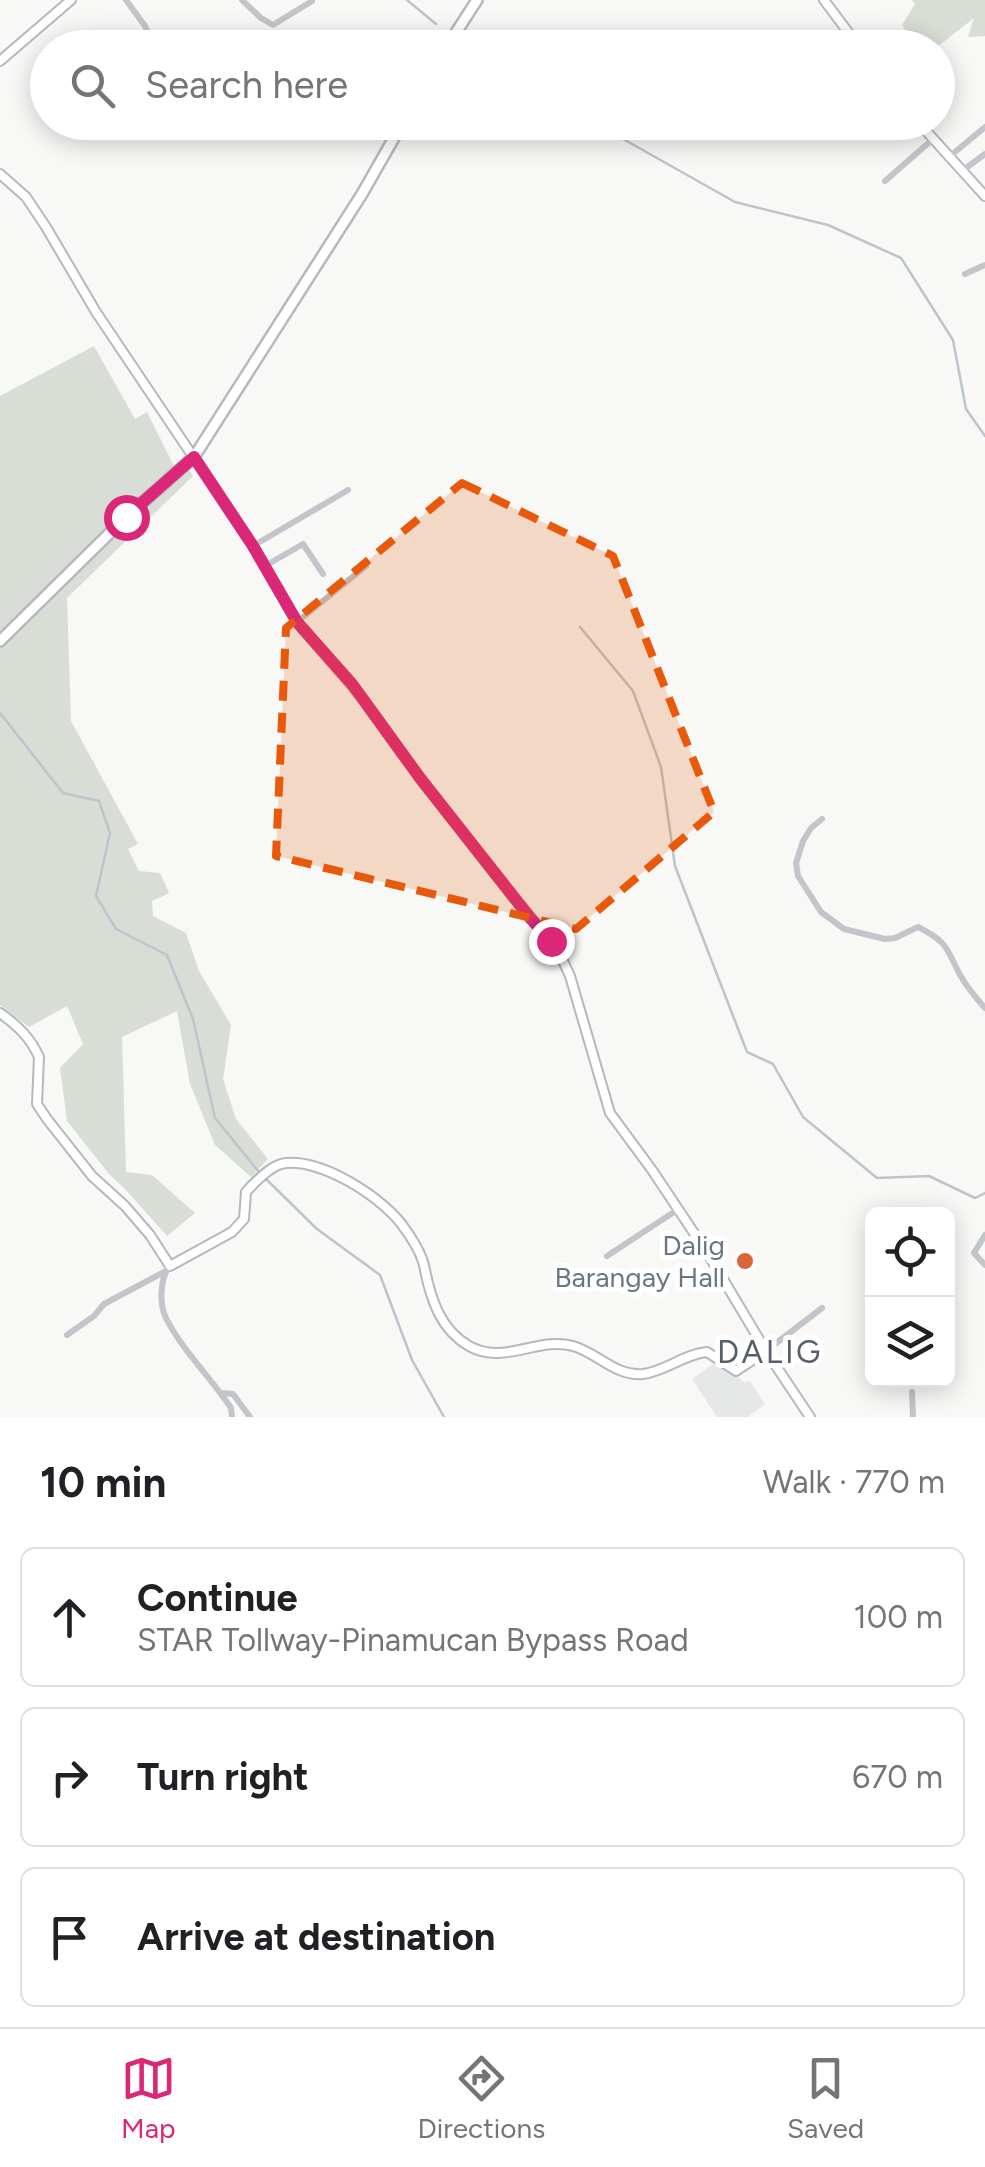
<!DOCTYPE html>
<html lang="en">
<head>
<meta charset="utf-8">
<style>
  body { margin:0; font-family:Figtree,sans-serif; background:#f6f6f6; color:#202124 }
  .controls { position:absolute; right:30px; bottom:30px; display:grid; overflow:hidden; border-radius:15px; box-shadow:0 5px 25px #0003 }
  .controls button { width:90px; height:90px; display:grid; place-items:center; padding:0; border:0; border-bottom:2px solid #e0e0e0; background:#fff; color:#202124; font:50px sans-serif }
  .stop { position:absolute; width:30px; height:30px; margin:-22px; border:8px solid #db2777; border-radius:50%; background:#fff }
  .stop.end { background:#db2777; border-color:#fff; box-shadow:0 2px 10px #0008 }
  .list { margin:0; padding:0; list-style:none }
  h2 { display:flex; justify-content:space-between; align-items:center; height:130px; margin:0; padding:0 40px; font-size:42px }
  h2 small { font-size:32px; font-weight:400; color:#757577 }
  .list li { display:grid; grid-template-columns:65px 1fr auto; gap:30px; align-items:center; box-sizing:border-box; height:140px; margin:0 20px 20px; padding:0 20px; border:2px solid #e0e0e0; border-radius:15px }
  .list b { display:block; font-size:38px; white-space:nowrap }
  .list p { margin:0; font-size:32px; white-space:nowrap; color:#757577 }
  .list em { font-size:32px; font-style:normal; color:#757577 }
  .icon { flex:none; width:55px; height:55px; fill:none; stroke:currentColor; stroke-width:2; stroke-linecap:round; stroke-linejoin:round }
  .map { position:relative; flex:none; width:985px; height:1417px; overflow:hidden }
  .search { position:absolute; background:#fff; box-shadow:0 5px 25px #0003; left:30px; right:30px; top:30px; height:110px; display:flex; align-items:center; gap:25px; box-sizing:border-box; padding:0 35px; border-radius:55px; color:#757577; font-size:38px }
  .sheet { height:610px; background:#fff }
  nav { display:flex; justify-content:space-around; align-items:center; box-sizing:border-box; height:140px; border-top:2px solid #e0e0e0; background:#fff; font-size:28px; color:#757577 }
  nav a { display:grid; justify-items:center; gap:5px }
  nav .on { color:#db2777 }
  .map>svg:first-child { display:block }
  .built { fill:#e6e7e7 }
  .green { fill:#d8ddd5 }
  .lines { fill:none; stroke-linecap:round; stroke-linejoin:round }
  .stream { stroke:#bcc5cb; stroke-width:2.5 }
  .secondary-casing { stroke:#b4b9be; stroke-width:12 }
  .primary-casing { stroke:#b5b9bd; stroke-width:14 }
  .street { stroke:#c2c5c9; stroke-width:6 }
  .secondary { stroke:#fff; stroke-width:8 }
  .primary { stroke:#fff; stroke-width:9 }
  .route { stroke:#db2777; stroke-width:12 }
  .marked { fill:#e8590c; fill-opacity:0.2; stroke:#e8590c; stroke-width:8; stroke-dasharray:20 12; stroke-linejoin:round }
  .poi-dot { fill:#d86737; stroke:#fff; stroke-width:4 }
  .labels { text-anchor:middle; stroke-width:10; stroke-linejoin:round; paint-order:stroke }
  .poi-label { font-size:28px; fill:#697785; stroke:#fff; text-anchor:end }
  .quarter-label { font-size:32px; letter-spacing:2.5px; fill:#57606a; stroke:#fff }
</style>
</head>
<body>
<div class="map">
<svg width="985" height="1417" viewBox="0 0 985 1417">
  <rect width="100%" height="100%" fill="#f8f8f6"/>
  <polygon class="built" points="716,1362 724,1363 744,1382 750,1381 765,1404 748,1417 717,1417 692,1379"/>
  <g class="green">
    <polygon points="912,0 985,0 985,36 968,37 974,18 937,47 916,47 902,25 915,4"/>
    <polygon points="94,346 135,419 147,412 174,466 184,461 193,476 67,598 71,721 138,844 128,849 139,871 160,873 169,893 152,901 153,916 186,933 199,971 231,1025 223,1079 236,1119 268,1159 251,1177 215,1145 190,1084 177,1011 122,1037 126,1172 152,1175 195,1213 167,1236 125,1189 109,1174 67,1121 60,1068 83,1044 67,1006 29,1027 0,1005 0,396"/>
  </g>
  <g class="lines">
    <g class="stream">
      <polyline points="407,0 436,24"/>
      <polyline points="470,42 491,48"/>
      <polyline points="593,122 735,202 828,225 901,258 953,340 966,409 985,436"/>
      <polyline points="580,627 633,691 661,767 675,866 747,1052 773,1064 803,1117 877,1178 929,1176 975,1198 985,1193"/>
      <polyline points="0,713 63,793 99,801 110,833 96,896 116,929 167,955 193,1019 215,1118 259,1172"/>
      <polyline points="265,1178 317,1229 380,1275 412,1360 444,1417"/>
    </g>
    <defs>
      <g id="secondary">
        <polyline points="824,0 860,48"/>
        <polyline points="0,61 71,0"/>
        <polyline points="918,122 985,196"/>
        <polyline points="0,174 26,197 46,227 96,312 253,546 297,622 360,695 420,778 514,898 557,948 570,976 610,1113 652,1170 708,1254 766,1351 810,1417"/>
        <path d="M0,1013C17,1025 30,1037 39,1057L37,1104L47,1119L92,1176L125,1206L150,1235L170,1266L232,1232L244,1219L246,1192C255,1182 268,1168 281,1164C318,1155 386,1199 405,1229C413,1240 423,1257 425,1270C431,1300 441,1330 469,1346C504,1366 538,1336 573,1346C598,1353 616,1377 643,1374C666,1371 684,1354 707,1352L736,1371L766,1351"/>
      </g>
      <g id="primary">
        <polyline points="446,48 477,0"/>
        <polyline points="0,641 126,517 194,457 362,194 403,122"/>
      </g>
    </defs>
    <use href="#secondary" class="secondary-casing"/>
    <use href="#primary" class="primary-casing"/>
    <g class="street">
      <polyline points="126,0 145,26 155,48"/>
      <polyline points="242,0 261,18 273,25 312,1"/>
      <polyline points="949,157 985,127"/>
      <polyline points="962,171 985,154"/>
      <polyline points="885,181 933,139"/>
      <polyline points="965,274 985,265"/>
      <polyline points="253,546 348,490"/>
      <polyline points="265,566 303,544 323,574"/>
      <polyline points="297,622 366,566"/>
      <path d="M822,819L811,828L803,841L796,863L798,876L821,912L844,929L885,939L895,938L918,927C948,942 946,948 960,975C967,987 976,998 985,1008"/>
      <polyline points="985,1235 974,1253 985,1265"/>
      <polyline points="607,1256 677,1210"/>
      <path d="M170,1266C160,1277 159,1304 166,1318C182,1350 211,1378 231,1408L232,1417"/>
      <polyline points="67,1335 94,1316 104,1304 164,1272"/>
      <polyline points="766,1351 822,1308"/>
      <polyline points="912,1392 913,1417"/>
      <polyline points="221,1393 233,1394 250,1417"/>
    </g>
    <use href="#secondary" class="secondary"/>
    <use href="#primary" class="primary"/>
  </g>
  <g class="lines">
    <polyline class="route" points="126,517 194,457 253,546 297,622 352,684 420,778 531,919 551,941"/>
  </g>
  <path class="marked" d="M462,483L613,556L714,812L576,929L276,856L286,628Z"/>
  <circle class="poi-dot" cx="745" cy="1261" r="10"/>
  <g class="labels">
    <g class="poi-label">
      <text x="725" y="1255">Dalig<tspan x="725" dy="32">Barangay Hall</tspan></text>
    </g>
    <g class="quarter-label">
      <text x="770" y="1363">DALIG</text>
    </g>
  </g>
</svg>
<div class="controls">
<button><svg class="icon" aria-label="locate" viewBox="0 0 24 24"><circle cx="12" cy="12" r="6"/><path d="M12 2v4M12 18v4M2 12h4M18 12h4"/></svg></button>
<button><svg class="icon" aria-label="layers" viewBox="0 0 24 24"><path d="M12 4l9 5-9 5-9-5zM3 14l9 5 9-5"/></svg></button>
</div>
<div class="stop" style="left:126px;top:517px"></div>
<div class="stop end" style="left:551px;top:941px"></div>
<div class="search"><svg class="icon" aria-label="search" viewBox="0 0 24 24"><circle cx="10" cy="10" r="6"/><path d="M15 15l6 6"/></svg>Search here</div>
</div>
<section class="sheet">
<h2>10 min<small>Walk · 770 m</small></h2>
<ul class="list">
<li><svg class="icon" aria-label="ahead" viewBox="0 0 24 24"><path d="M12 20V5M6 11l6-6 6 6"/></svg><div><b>Continue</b><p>STAR Tollway-Pinamucan Bypass Road</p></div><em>100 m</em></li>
<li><svg class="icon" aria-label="right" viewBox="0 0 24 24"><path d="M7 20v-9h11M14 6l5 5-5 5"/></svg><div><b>Turn right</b></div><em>670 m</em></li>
<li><svg class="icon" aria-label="arrive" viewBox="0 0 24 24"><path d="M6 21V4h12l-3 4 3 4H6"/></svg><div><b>Arrive at destination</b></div></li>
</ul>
</section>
<nav>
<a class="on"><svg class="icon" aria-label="map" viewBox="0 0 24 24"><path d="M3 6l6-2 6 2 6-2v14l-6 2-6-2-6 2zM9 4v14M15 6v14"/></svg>Map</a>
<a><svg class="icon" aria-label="directions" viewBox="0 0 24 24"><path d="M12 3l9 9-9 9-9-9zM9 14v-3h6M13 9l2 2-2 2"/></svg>Directions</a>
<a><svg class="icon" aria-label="saved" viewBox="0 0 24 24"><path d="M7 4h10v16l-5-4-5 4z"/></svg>Saved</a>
</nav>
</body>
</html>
